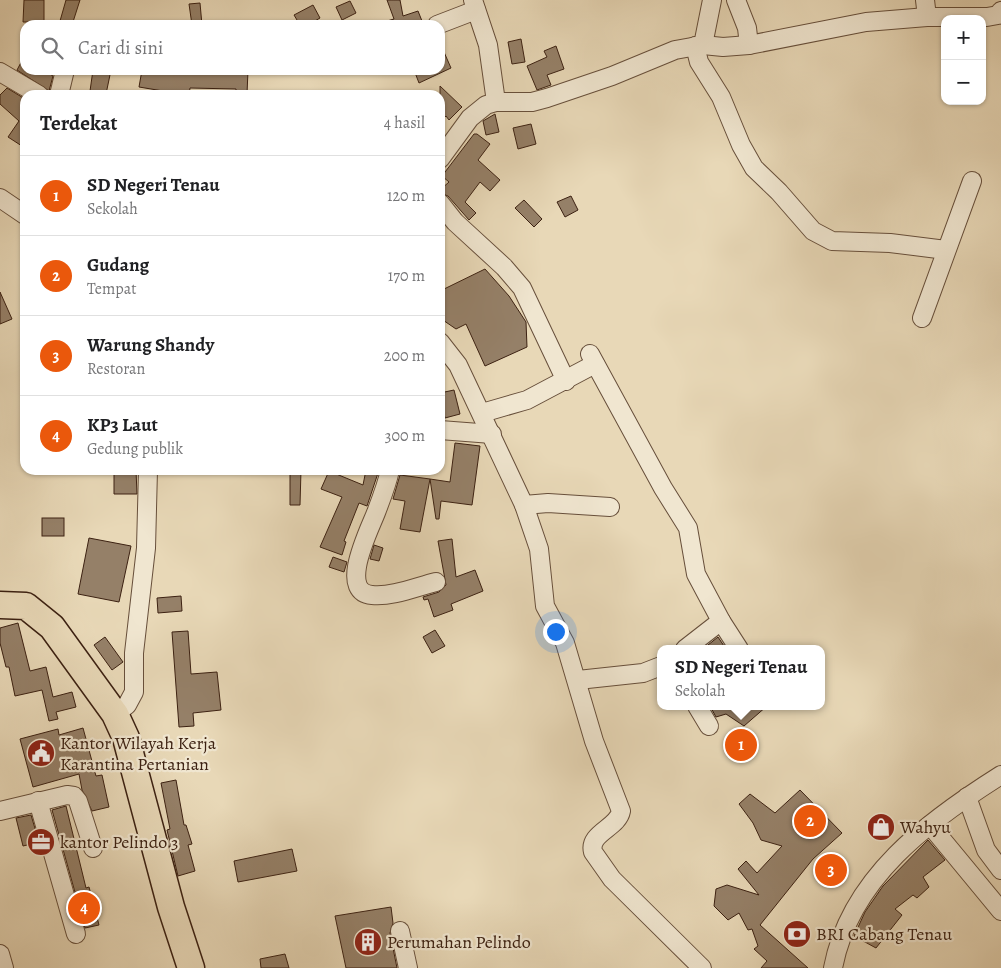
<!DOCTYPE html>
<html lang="id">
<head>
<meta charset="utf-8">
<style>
  body { margin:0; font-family:Alegreya,serif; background:#f6f6f6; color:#202124 }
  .controls { position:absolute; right:15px; top:15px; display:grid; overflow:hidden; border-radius:10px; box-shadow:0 1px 4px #0004 }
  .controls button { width:45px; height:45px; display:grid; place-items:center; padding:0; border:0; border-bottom:1px solid #e0e0e0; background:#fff; color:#202124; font:25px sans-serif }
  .you { position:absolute; left:555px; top:631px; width:18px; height:18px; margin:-12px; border:4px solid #fff; border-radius:50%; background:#1a73e8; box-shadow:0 0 0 8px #1a73e833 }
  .badge { display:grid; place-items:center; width:32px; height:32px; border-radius:50%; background:#ea580c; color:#fff; font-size:16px; font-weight:700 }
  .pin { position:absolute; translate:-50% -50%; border:2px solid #fff; box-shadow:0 1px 5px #0006 }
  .popup { position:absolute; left:657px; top:645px; width:168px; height:65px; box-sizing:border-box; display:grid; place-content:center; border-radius:10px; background:#fff; filter:drop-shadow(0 1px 4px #0005); font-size:16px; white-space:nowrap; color:#757577 }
  .popup b { font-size:19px; color:#202124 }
  .popup::after { content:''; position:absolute; left:50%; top:100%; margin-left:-10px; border:10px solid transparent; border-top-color:#fff }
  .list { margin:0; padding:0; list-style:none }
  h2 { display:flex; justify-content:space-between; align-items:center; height:65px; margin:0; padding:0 20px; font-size:21px }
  h2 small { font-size:16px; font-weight:400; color:#757577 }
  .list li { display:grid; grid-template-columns:32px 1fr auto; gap:15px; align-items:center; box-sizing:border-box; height:80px; padding:0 20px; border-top:1px solid #e0e0e0 }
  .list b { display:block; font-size:19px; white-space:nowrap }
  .list p { margin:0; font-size:16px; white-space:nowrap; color:#757577 }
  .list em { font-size:16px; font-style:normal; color:#757577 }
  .icon { flex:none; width:28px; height:28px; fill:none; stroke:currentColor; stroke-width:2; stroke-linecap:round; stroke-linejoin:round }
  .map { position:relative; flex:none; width:1001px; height:968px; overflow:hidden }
  .search { position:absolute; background:#fff; box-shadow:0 1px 4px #0004; left:20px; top:20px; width:425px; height:55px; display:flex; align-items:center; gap:12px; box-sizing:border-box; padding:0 18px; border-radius:15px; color:#757577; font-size:19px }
  .panel { position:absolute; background:#fff; box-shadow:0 1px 4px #0004; left:20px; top:90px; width:425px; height:385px; border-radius:15px }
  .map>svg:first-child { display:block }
  .building { fill:#958068; stroke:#3c2112 }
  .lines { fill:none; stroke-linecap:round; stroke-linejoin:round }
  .minor-casing { stroke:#674f3b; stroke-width:20 }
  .highway-casing { stroke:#3c2112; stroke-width:29 }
  .minor { stroke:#f0e6d0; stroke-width:18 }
  .highway { stroke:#e8d8b7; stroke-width:26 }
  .labels { text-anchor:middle; stroke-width:4.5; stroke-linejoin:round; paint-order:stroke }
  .poi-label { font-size:18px; fill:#3c2112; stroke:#f0e6d0; text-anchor:start }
</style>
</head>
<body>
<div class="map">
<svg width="1001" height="968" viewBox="0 0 1001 968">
  <rect width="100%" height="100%" fill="#e8d8b7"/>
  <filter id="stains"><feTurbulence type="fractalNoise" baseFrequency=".004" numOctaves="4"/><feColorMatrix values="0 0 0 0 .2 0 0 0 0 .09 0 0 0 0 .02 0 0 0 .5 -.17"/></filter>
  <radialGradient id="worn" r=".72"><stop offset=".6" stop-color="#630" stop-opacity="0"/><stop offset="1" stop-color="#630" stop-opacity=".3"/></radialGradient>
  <g class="building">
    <polygon points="24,0 44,0 44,22 23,22"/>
    <polygon points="66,0 80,0 72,25 60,21"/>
    <polygon points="387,0 400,0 403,16 418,11 422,21 410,25 380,25 380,23 394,19"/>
    <polygon points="350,1 356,13 342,20 336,7"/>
    <polygon points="200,3 202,25 192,25 189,4"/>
    <polygon points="313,5 320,18 308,25 300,25 294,15"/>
    <polygon points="521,39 525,62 512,64 508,42"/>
    <polygon points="440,43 451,68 419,83 414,70 440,70"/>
    <polygon points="556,46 564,69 547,75 551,85 537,90 527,66 547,57 544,51"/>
    <polygon points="25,55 25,70 43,70 42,73 43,70 53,76 49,91 17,70"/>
    <polygon points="93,70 111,70 106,94 90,91"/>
    <polygon points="142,70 248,70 247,94 236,93 236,89 190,88 189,95 169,94 169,92 139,87"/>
    <polygon points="440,86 462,107 449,120 446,116 440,122"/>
    <polygon points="7,88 25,99 25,148 8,137 19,121 0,104 0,95"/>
    <polygon points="495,114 499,132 486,135 483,121"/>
    <polygon points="531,124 536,144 518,149 513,128"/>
    <polygon points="474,134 477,134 490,144 478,160 500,180 490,191 480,182 465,202 476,213 469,220 448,196 440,193 440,190 449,182 442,176"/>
    <polygon points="571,196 578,210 565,217 557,202"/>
    <polygon points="524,200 542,219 534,227 515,208"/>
    <polygon points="485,269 509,296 526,322 527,347 485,366 466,324 456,329 440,318 440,291"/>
    <polygon points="0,292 12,319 0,324"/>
    <polygon points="454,390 460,414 445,418 440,393"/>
    <polygon points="455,443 480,446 472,505 441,501 439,519 436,519 430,479 450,482"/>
    <polygon points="114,470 136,470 137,494 114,494"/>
    <polygon points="290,470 301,470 300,505 290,505"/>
    <polygon points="366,470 379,470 367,506 359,503 344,541 346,542 342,555 320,547 342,497 321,489 329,471 363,485"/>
    <polygon points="400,475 430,479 420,532 400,529 405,501 393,499"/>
    <rect x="42" y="518" width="22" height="18"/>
    <polygon points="89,538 131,546 119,602 78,594"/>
    <polygon points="452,539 456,577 475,570 483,591 451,604 453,610 434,617 428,599 424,600 423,597 439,592 446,585 438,541"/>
    <polygon points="374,545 383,548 379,561 370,559"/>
    <polygon points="333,557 347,562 344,572 329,567"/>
    <polygon points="181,596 182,611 158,613 157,598"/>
    <polygon points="18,623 30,671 46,667 53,697 72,692 76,707 56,712 58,719 49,721 42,690 15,696 9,667 6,667 0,643 0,628"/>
    <polygon points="435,630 445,646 432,653 423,637"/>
    <polygon points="188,631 191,674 217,672 221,710 193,713 194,726 179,727 172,632"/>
    <polygon points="105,637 123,662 112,670 94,645"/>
    <polygon points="718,637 726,649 703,649"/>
    <polygon points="710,706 767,706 744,726 726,714 716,717"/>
    <polygon points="83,728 96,776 102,775 109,807 92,811 82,790 79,774 33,787 20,739 58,729 59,735"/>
    <polygon points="176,780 184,825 186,825 192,844 188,845 195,871 178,876 167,830 170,829 161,783"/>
    <polygon points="800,790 842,833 813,859 760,925 808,968 761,968 767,961 754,949 758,946 752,929 748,930 739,913 728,920 714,906 716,889 727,885 759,895 738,869 746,861 757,873 782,846 761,840 753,823 739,804 750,794 775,813"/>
    <polygon points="66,806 86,888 89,887 99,925 85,928 52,810"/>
    <polygon points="31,815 39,842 23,846 16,818"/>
    <polygon points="928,840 945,860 923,877 929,887 917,898 913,895 895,909 902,915 876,948 854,936 865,912 883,886"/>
    <polygon points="292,849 297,871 238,882 234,861"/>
    <polygon points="391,907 393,923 390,933 397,968 346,968 335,916"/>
    <polygon points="285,954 289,968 261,968 260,959"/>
  </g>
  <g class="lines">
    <defs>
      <g id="minor">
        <polyline points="473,0 488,45 496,102"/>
        <polyline points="736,0 747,28 749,45"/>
        <polyline points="925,0 927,17"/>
        <polyline points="437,25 476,10"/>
        <polyline points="703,45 712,0"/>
        <polyline points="695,46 699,62 721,97 741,145 754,168 779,192 813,231 832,241 890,243 946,250"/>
        <polyline points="0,72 39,95"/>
        <polyline points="59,95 65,70"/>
        <polyline points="440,159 470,118 486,105 496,102 532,102 547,98 612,76 675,50 703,45 723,47 749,45 866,22 927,17 987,17 998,15 1001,11"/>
        <polyline points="0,198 25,215"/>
        <polyline points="440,203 455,222 504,267 522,288 566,381"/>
        <polyline points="922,318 972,181"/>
        <path d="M440,342L458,365L524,505L539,549L545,606L565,643L594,741L621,811C618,828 588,833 593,852L612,879L702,968"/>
        <polyline points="590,354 663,488 688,528 696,574 721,621 685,649"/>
        <polyline points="482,413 527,400 595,364"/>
        <polyline points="440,430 492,434"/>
        <path d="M390,470C387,484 382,497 377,510C372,525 336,592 372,595C392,597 416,587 436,582"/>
        <polyline points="524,505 548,503 610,507"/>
        <polyline points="721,621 739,649"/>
        <polyline points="578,680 643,673 661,666"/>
        <polyline points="697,706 709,726"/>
        <polyline points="115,714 127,705 134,692 134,653 146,548 148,470"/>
        <polyline points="967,797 986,850 1001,870"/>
        <polyline points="38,801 76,934"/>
        <polyline points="0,811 67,795 74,796 78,801 93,848"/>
        <polyline points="930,825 1001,911"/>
        <polyline points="400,931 408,968"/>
        <polyline points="0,954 4,968"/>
        <path d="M833,968C850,878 928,821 1001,775"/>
      </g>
      <polyline id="highway" points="0,605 26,606 52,627 115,714 126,738 171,907 191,968"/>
    </defs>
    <use href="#minor" class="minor-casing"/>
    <use href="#highway" class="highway-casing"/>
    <use href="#minor" class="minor"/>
    <use href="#highway" class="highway"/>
  </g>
  <defs>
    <symbol id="civic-disc" viewBox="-11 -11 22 22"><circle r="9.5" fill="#8f2418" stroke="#f0e6d0"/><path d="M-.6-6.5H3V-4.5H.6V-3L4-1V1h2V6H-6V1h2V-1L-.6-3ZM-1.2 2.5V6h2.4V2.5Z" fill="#fff"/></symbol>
    <symbol id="shop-disc" viewBox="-11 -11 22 22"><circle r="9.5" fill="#8f2418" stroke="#f0e6d0"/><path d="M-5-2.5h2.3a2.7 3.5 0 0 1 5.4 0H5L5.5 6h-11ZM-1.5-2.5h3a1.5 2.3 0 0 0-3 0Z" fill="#fff"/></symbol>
    <symbol id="office-disc" viewBox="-11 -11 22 22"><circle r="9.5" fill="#8f2418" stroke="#f0e6d0"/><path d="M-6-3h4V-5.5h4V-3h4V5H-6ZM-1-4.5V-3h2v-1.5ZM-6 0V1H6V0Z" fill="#fff"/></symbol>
    <symbol id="bank-disc" viewBox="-11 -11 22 22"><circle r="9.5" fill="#8f2418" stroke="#f0e6d0"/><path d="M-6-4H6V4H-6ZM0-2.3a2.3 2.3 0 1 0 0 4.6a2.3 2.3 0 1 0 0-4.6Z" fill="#fff"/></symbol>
    <symbol id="building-disc" viewBox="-11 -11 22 22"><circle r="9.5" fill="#8f2418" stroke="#f0e6d0"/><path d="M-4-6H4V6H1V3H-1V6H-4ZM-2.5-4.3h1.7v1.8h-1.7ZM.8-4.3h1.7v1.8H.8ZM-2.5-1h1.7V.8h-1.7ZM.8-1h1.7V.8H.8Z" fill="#fff"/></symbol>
  </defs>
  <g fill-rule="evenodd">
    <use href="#civic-disc" x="25" y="737" width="32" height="32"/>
    <use href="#shop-disc" x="865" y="811" width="32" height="32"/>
    <use href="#office-disc" x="25" y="826" width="32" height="32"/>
    <use href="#bank-disc" x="781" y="918" width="32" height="32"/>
    <use href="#building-disc" x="352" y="926" width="32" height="32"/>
  </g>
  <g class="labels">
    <g class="poi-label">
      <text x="60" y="749">Kantor Wilayah Kerja<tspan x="60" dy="21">Karantina Pertanian</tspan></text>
      <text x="900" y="833">Wahyu</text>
      <text x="60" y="848">kantor Pelindo 3</text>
      <text x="816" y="940">BRI Cabang Tenau</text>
      <text x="387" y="948">Perumahan Pelindo</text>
    </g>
  </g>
  <rect width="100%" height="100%" filter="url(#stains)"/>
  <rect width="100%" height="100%" fill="url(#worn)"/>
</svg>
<div class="controls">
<button>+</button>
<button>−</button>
</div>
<div class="you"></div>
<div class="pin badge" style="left:741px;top:745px">1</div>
<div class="popup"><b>SD Negeri Tenau</b>Sekolah</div>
<div class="pin badge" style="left:810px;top:821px">2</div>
<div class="pin badge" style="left:831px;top:870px">3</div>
<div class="pin badge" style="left:84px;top:908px">4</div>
<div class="search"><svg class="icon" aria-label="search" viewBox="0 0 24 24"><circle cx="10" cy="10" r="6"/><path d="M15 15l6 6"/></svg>Cari di sini</div>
<section class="panel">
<h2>Terdekat<small>4 hasil</small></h2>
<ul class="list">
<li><span class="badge">1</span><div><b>SD Negeri Tenau</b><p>Sekolah</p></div><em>120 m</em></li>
<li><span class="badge">2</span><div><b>Gudang</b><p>Tempat</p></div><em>170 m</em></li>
<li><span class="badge">3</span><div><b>Warung Shandy</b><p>Restoran</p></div><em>200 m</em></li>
<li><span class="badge">4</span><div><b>KP3 Laut</b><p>Gedung publik</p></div><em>300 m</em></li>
</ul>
</section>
</div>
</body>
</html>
